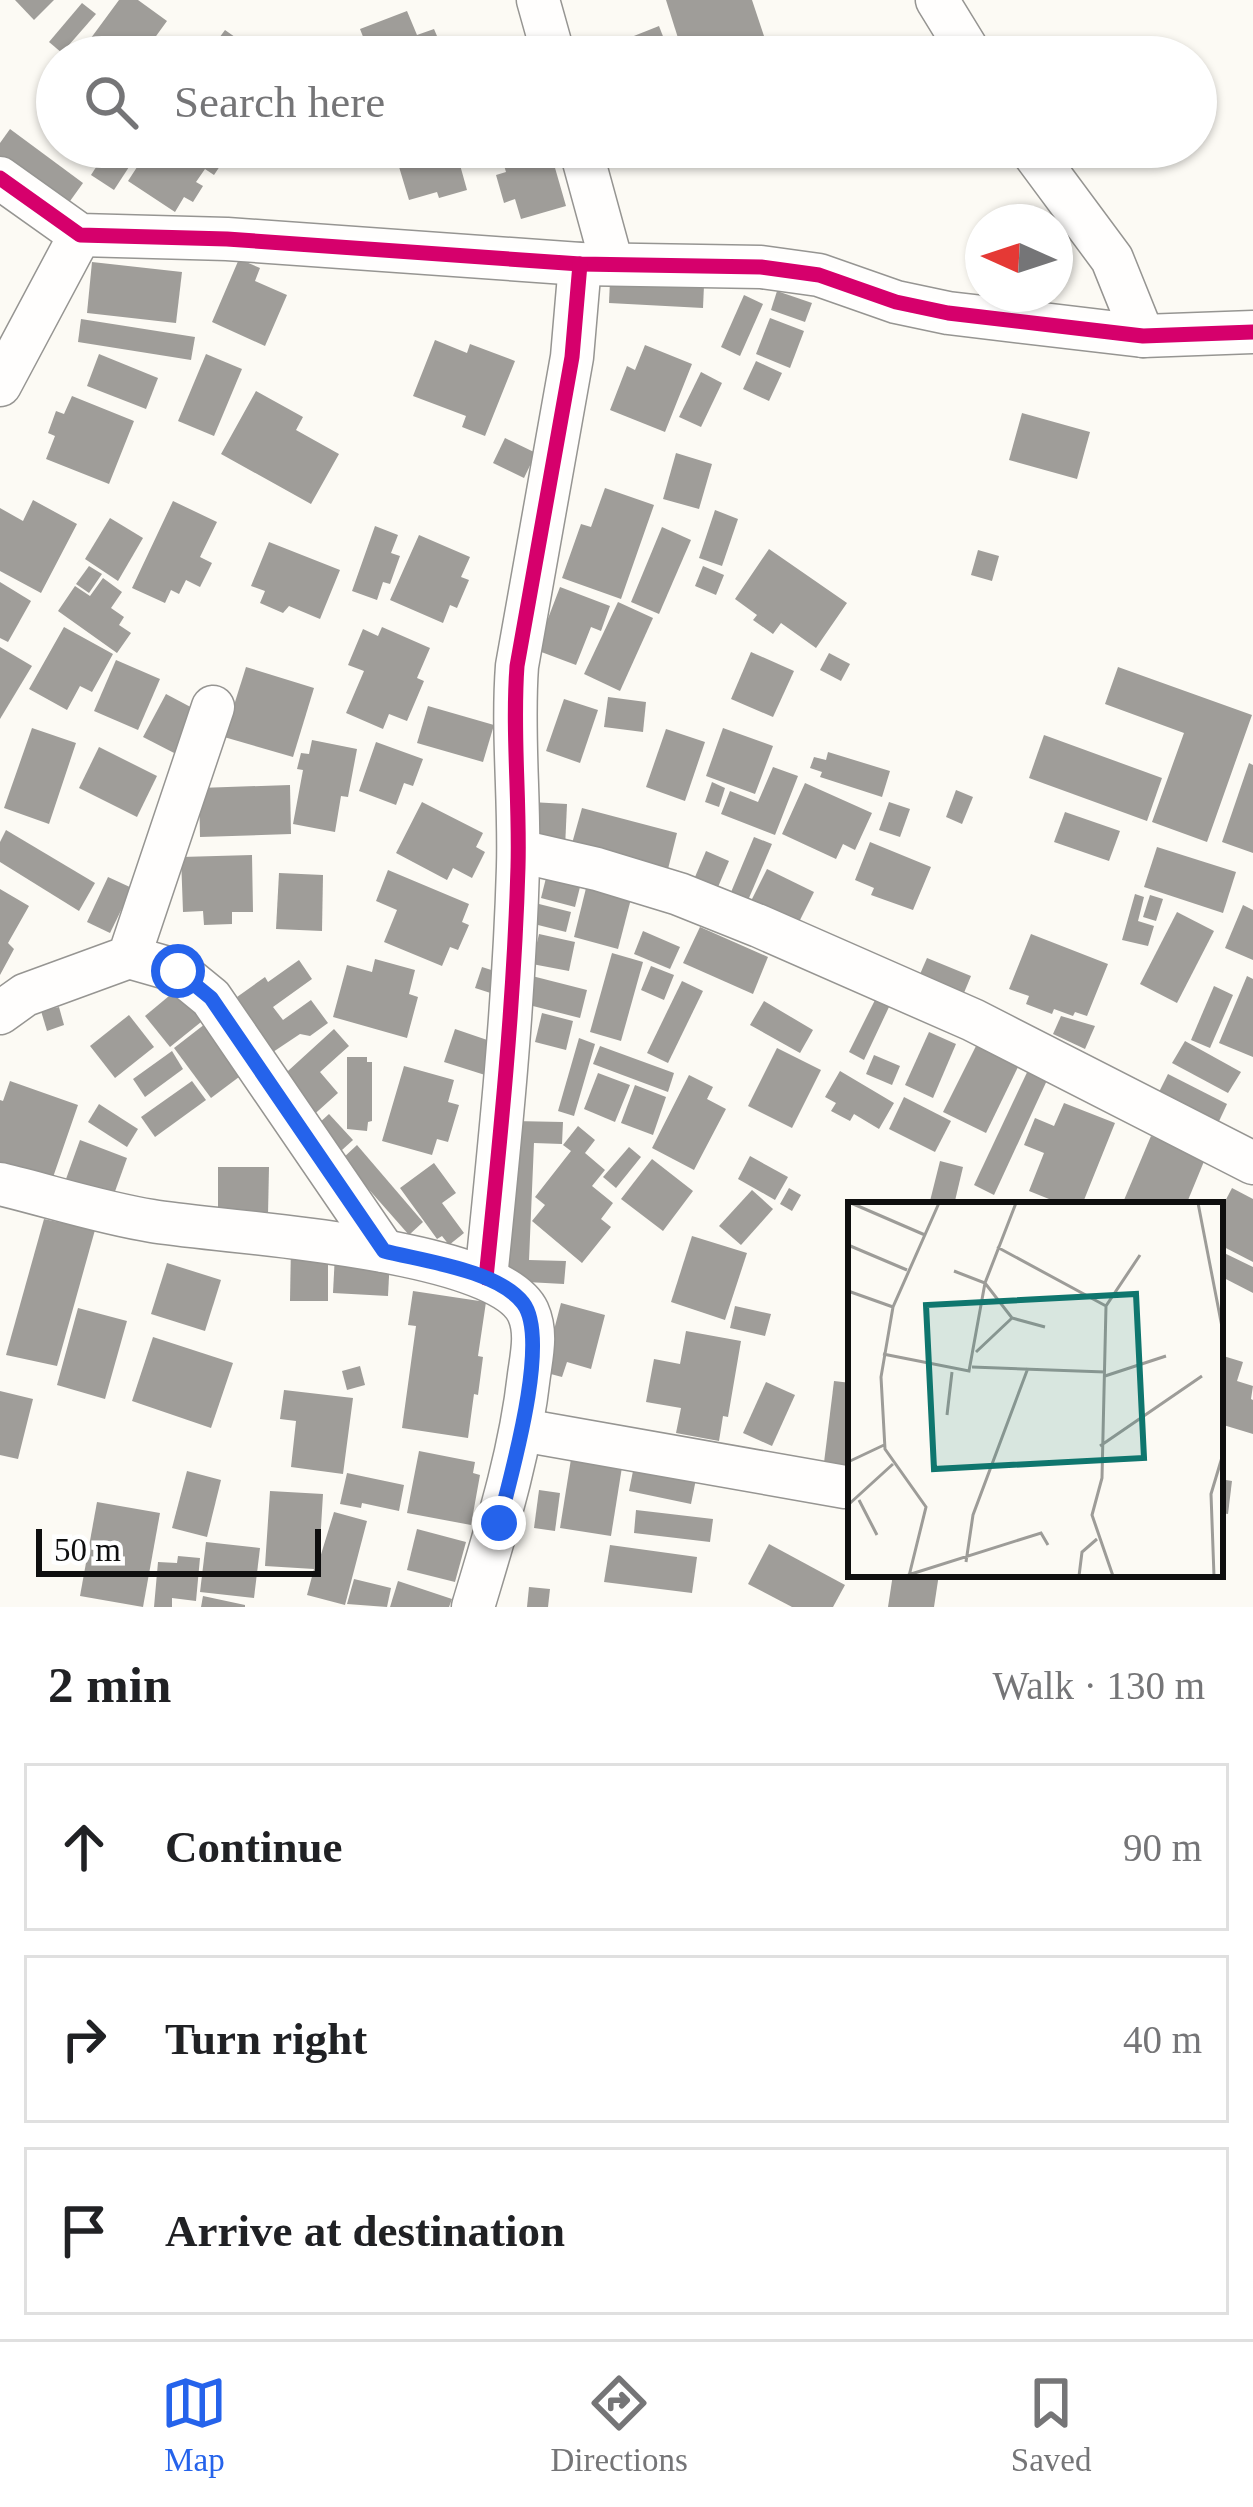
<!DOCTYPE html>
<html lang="en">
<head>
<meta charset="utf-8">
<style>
  body { margin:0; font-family:"Times New Roman",serif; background:#f2f2f2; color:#202124 }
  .compass { position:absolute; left:965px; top:204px; width:108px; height:108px; border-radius:50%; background:#fff; box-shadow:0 3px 9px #0004; rotate:273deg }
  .scale { position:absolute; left:36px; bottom:30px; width:285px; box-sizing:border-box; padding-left:12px; border:6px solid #0f0f0f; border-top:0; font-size:33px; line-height:42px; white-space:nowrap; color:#0f0f0f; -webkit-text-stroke:9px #fff; paint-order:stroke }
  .stop { position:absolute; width:36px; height:36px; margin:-27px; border:9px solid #2563eb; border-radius:50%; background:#fff }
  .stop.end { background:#2563eb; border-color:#fff; box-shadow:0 3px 12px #0008 }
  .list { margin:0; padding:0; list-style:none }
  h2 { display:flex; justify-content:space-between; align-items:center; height:156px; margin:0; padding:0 48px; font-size:51px }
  h2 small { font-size:39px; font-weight:400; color:#757577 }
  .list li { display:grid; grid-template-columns:78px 1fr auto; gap:36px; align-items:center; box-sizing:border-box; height:168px; margin:0 24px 24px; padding:0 24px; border:3px solid #e0e0e0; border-radius:0px }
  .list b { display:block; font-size:45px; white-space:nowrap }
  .list em { font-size:39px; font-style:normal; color:#757577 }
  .icon { flex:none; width:66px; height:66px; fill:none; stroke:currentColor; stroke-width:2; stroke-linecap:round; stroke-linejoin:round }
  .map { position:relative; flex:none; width:1253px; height:1607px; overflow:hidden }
  .search { position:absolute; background:#fff; box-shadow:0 3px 9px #0004; left:36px; right:36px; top:36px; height:132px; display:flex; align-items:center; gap:30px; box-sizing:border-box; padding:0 42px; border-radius:66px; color:#757577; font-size:45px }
  .sheet { height:732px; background:#fff }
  nav { display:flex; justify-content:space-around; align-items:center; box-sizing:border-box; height:168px; border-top:3px solid #e0e0e0; background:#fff; font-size:33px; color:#757577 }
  nav a { display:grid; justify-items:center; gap:6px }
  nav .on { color:#2563eb }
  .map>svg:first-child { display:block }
  .building { fill:#9f9d99 }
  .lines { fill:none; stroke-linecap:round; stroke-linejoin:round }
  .street-casing { stroke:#969592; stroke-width:45 }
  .street { stroke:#fffefd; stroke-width:42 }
  .cycleway-casing { stroke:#fff; stroke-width:22 }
  .cycleway { stroke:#d6006c; stroke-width:15 }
  .route { stroke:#2563eb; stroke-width:15 }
  .inset-road { fill:none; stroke:#9d9c98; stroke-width:3 }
  .view { fill:#0f766e; fill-opacity:0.15; stroke:#0f766e; stroke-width:6 }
  .inset-edge { fill:none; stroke:#0f0f0f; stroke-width:6 }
</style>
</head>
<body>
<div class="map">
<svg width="1253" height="1607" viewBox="0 0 1253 1607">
  <rect width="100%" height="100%" fill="#fcfaf4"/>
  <g class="building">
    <polygon points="15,0 54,0 34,20"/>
    <polygon points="119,0 138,0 167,21 151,43 156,47 148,57 77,57"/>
    <polygon points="666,0 752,0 771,57 684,57"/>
    <polygon points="82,3 96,14 62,53 49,42"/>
    <polygon points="407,11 417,35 434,29 446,57 371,57 360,29"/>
    <polygon points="659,26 671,57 581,57"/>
    <polygon points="225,30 242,42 235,52 243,57 205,57"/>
    <polygon points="10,129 83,183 60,215 0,171 0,143"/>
    <polygon points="109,147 142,147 114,190 91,175"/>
    <polygon points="150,147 218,147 216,151 226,157 214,175 205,169 196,182 203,186 193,202 184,197 175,212 128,181"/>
    <polygon points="393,147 455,147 467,190 439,198 437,192 409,200"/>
    <polygon points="486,147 549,147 566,206 521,219 515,199 504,203 496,175 506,172 502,159 491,162"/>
    <polygon points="239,259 260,268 255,281 287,295 265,346 212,322"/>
    <polygon points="92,262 182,272 176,323 87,313"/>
    <polygon points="610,280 704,285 703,308 609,303"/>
    <polygon points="777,291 812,303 805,322 771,310"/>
    <polygon points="744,295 763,304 740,356 721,347"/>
    <polygon points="770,318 804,331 790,368 756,354"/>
    <polygon points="81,319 195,337 191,360 78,342"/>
    <polygon points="435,340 467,353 470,344 515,361 485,436 462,427 466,416 413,396"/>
    <polygon points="645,345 692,364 665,432 610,410 627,366 635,370"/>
    <polygon points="99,354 158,378 146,409 87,386"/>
    <polygon points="206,354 242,369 214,436 178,421"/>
    <polygon points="756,361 782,373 769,401 743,389"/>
    <polygon points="701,372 722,383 701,427 679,417"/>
    <polygon points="256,391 303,417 296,430 339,454 311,504 221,454"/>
    <polygon points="72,396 134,421 109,484 46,459 55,436 48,433 56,411 64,414"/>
    <polygon points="1022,413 1090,432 1077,479 1009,460"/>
    <polygon points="505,438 536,453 524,478 493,463"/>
    <polygon points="676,453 712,464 699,509 663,499"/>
    <polygon points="605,488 654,505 621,599 562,578 581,524 591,527"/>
    <polygon points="33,500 77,524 41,593 0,571 0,508 23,521"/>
    <polygon points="173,501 217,522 200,557 212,563 200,587 186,580 179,594 171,590 165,603 132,588"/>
    <polygon points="715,510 738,519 722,566 699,558"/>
    <polygon points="110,518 143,538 118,581 85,559"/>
    <polygon points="375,526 398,535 391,553 400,556 390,584 383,582 377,600 352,591"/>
    <polygon points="662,527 691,540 659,614 631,602"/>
    <polygon points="419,535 470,557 461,577 469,580 457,608 450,605 443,623 390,600"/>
    <polygon points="269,542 340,570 320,619 289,606 283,613 260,603 265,591 251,586"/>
    <polygon points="769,549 847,603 816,648 781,623 773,634 753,620 757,615 735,599"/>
    <polygon points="978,550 999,556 992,581 971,575"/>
    <polygon points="89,566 102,574 89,593 76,584"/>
    <polygon points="703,566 724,575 716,595 695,586"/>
    <polygon points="103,578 122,592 111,608 124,617 119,625 131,633 117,653 58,611 75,586 90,596"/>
    <polygon points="0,582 31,601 8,642 0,638"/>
    <polygon points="560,587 610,606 601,631 591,627 576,665 536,650"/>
    <polygon points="618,602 653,618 620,691 584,674"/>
    <polygon points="64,627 113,654 92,692 80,686 67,710 29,689"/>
    <polygon points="382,627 430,648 417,678 424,681 407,721 389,714 383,729 346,713 364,671 348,665 363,629 378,636"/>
    <polygon points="0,647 32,666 0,719"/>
    <polygon points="751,652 794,671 773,717 731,699"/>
    <polygon points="829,653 850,664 841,681 820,670"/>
    <polygon points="116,660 160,679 138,730 94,711"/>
    <polygon points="246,667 314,688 293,757 224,737"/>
    <polygon points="1118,667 1252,715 1207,842 1152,822 1184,733 1105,704"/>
    <polygon points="166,694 200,712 178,755 143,737"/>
    <polygon points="608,697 646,702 643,732 604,727"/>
    <polygon points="564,699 598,710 580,763 546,751"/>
    <polygon points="428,706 494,725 483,762 417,743"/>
    <polygon points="32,728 76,743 49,824 4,808"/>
    <polygon points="723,728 773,746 755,794 706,776"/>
    <polygon points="666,729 705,742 685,801 646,787"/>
    <polygon points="1044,735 1162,778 1147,821 1029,778"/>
    <polygon points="312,740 357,749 348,797 341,796 335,832 293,824 303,770 297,769 301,753 309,754"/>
    <polygon points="376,742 423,759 413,786 404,783 396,805 359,791"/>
    <polygon points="99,747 157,776 137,817 79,788"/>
    <polygon points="828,752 890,771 882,797 820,777 822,772 810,768 814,757 826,760"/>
    <polygon points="1249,763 1253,765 1253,853 1222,842"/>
    <polygon points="773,767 798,776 775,835 721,814 730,791 758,802"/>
    <polygon points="712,782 725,788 719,807 705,802"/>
    <polygon points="805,783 872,813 855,850 843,844 836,859 782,834"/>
    <polygon points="290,785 291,834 200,837 199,788"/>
    <polygon points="956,790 973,797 962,824 946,817"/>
    <polygon points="422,802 483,833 476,847 485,852 472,878 453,868 447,880 396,853"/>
    <polygon points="531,802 567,804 565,848 529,846"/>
    <polygon points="889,802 910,809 900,837 879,830"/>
    <polygon points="582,808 677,833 667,873 571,847"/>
    <polygon points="1065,812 1120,831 1109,861 1054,842"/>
    <polygon points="6,830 95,883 79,911 0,862 0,842"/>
    <polygon points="754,837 772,844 746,905 729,897"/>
    <polygon points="870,842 931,867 913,910 871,895 874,888 855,880"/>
    <polygon points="1157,847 1236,872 1223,913 1144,887"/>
    <polygon points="706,851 729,861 718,887 695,877"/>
    <polygon points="252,855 253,912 232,912 232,924 204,925 203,911 183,912 181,857"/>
    <polygon points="767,869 814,892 797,926 750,903"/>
    <polygon points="388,870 469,904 462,922 469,925 458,950 450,947 442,966 384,942 397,910 376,901"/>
    <polygon points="279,873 323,875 322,931 276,929"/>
    <polygon points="108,877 132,888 110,933 87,922"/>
    <polygon points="546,878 580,887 575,907 541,898"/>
    <polygon points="587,884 632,895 618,949 574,937"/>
    <polygon points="0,889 29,906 8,943 14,949 0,975"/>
    <polygon points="1135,894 1144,897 1138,921 1154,926 1148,946 1122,940"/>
    <polygon points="1150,895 1163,899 1156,921 1143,917"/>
    <polygon points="539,904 571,912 566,932 534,924"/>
    <polygon points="1243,905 1253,910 1253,960 1225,948"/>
    <polygon points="1177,912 1214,931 1177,1003 1140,984"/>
    <polygon points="700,927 768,957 753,994 683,963"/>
    <polygon points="643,931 680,947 670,969 634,954"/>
    <polygon points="539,934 575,942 569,971 532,964"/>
    <polygon points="1031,934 1108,964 1087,1016 1075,1012 1073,1016 1054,1009 1052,1014 1026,1004 1029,996 1009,989"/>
    <polygon points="612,953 643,962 621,1041 590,1032"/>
    <polygon points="927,958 971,976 961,1000 917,981"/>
    <polygon points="375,959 415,970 409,994 418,997 407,1038 333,1017 347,965 372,972"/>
    <polygon points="299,960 312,979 273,1007 283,1020 311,1000 328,1023 310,1036 300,1034 273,1052 237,997 265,977 268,982"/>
    <polygon points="651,966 674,975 664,1000 641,990"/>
    <polygon points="482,967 510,976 503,997 475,988"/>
    <polygon points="532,976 587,990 580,1018 525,1004"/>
    <polygon points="1247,976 1253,979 1253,1057 1219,1043"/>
    <polygon points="682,981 703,991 668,1063 647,1053"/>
    <polygon points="181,986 206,1018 170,1047 145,1016"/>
    <polygon points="1214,986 1233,995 1210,1048 1191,1040"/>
    <polygon points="875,1000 889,1007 864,1060 849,1052"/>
    <polygon points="764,1001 813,1030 800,1053 750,1025"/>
    <polygon points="59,1007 64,1025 47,1031 41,1011"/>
    <polygon points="542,1013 573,1021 566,1050 535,1042"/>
    <polygon points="129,1015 154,1047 115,1078 90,1046"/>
    <polygon points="1061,1016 1095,1026 1085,1049 1053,1034"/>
    <polygon points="205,1024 243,1074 211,1098 174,1048"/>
    <polygon points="334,1029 349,1046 320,1072 338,1093 309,1119 277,1081"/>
    <polygon points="455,1029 496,1043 485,1075 444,1062"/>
    <polygon points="929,1032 956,1044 933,1098 905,1085"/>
    <polygon points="579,1038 595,1044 574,1116 558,1111"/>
    <polygon points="1185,1041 1241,1072 1228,1093 1172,1063"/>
    <polygon points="977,1044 1019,1065 986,1133 943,1112"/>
    <polygon points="600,1046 674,1073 668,1092 593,1064"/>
    <polygon points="777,1048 821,1070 792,1128 748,1106"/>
    <polygon points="172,1051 183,1069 145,1097 133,1079"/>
    <polygon points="874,1055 900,1066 892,1085 866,1074"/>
    <polygon points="347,1057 367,1057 367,1062 372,1062 372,1121 368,1122 367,1131 347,1129"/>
    <polygon points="404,1066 454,1080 448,1102 459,1105 448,1142 437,1139 432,1155 382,1141"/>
    <polygon points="1030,1066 1049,1076 994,1195 974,1185"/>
    <polygon points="840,1071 894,1103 879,1129 854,1114 850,1121 831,1111 836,1103 825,1097"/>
    <polygon points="598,1073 630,1085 615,1122 584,1109"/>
    <polygon points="1168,1074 1227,1104 1214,1132 1154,1102"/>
    <polygon points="689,1075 713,1087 707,1099 726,1109 694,1170 652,1148"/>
    <polygon points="10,1081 78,1105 51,1183 0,1165 0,1100 3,1101"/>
    <polygon points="192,1081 206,1100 155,1137 141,1117"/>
    <polygon points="635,1085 666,1097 653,1135 621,1123"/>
    <polygon points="904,1097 951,1121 935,1152 889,1129"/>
    <polygon points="1064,1103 1115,1123 1082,1205 1064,1205 1029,1191 1044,1153 1024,1145 1035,1118 1054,1126"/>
    <polygon points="99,1104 138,1129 127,1147 88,1122"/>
    <polygon points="329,1114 353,1140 331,1160 307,1134"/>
    <polygon points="514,1121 563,1122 562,1144 534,1143 529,1260 566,1261 564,1284 508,1281"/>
    <polygon points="578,1126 595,1140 585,1153 605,1170 592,1186 613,1203 601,1219 611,1227 582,1263 532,1221 545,1205 535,1197 571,1151 563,1145"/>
    <polygon points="1151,1136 1205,1159 1186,1205 1135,1205 1124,1200"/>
    <polygon points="80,1140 127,1158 113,1197 66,1179"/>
    <polygon points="357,1145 423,1222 409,1235 342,1159"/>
    <polygon points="629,1147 641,1157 616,1188 603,1177"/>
    <polygon points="750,1156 788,1177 775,1200 738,1179"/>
    <polygon points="652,1159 693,1191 663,1231 621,1199"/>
    <polygon points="940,1161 963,1167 954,1205 929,1205"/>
    <polygon points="434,1163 456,1193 442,1203 464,1233 449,1245 442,1236 437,1239 400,1188"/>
    <polygon points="218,1167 269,1167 268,1215 218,1215"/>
    <polygon points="789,1188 801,1195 792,1211 780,1204"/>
    <polygon points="1232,1188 1253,1199 1253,1262 1220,1245 1220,1211"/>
    <polygon points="752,1190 773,1209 741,1245 719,1226"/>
    <polygon points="44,1219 95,1230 57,1366 6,1355"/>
    <polygon points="692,1236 747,1253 725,1320 671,1302"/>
    <polygon points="291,1245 328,1245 328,1301 290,1301"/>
    <polygon points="1220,1251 1253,1267 1253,1293 1220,1276"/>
    <polygon points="335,1254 390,1257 388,1296 333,1293"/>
    <polygon points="167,1263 221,1280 205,1331 151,1314"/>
    <polygon points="413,1291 486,1302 478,1356 483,1357 478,1395 474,1394 468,1438 402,1428 416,1326 408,1325"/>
    <polygon points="561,1303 605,1315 591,1369 567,1362 562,1377 547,1373 547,1357"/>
    <polygon points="735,1306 771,1314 765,1336 730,1328"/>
    <polygon points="78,1308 127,1321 105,1399 57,1385"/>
    <polygon points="686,1331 741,1341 728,1417 723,1416 719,1441 676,1433 681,1408 646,1402 654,1359 680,1364"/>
    <polygon points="153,1337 233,1363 211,1428 132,1401"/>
    <polygon points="1220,1355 1243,1362 1237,1381 1253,1386 1251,1399 1253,1400 1253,1434 1220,1424"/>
    <polygon points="360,1366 365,1385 347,1390 342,1371"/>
    <polygon points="834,1381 851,1383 851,1474 823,1471"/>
    <polygon points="766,1382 795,1395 772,1446 743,1433"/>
    <polygon points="284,1390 353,1398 343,1474 291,1467 296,1421 280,1419"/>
    <polygon points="0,1391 33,1399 18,1459 0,1455"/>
    <polygon points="419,1451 475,1462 473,1473 480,1475 471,1525 407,1513"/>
    <polygon points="571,1459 622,1467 611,1536 560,1528"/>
    <polygon points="634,1466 696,1479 691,1504 629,1491"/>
    <polygon points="187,1471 221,1480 207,1537 172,1528"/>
    <polygon points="347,1473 404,1485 399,1511 362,1503 361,1508 340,1504"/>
    <polygon points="1220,1479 1232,1481 1228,1514 1220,1513"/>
    <polygon points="539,1490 560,1493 555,1531 534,1528"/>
    <polygon points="270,1491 323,1494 319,1561 334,1512 367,1521 345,1605 307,1595 314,1569 265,1566"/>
    <polygon points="97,1502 160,1513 143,1607 80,1596"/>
    <polygon points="636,1510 713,1519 710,1542 634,1533"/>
    <polygon points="417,1529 466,1542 455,1582 407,1570"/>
    <polygon points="206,1542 260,1548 254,1598 200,1592"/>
    <polygon points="769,1544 845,1585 833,1607 792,1607 748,1584"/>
    <polygon points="610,1545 697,1557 692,1593 604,1582"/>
    <polygon points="178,1556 200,1558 196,1601 172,1598 172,1607 154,1607 158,1562 177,1563"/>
    <polygon points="893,1574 939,1574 934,1607 888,1607"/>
    <polygon points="354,1579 391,1588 387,1607 347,1604"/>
    <polygon points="398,1581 452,1599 449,1607 390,1607"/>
    <polygon points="529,1587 550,1589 548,1607 527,1607"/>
    <polygon points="203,1596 245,1605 245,1607 201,1607"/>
  </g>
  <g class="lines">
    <defs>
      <g id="street">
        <polyline points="538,0 554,57"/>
        <polyline points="937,0 972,57"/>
        <polyline points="580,147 612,264"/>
        <polyline points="1029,147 1112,259 1143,336"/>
        <polyline points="0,178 80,235 227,239 580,264 761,267 819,275 896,302 948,313 1143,336 1253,332"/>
        <polyline points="0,385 80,235"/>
        <polyline points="519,851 597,869 679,894 759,926 973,1020 1253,1163"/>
        <polyline points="129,957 178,971 211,998 384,1251"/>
        <polyline points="0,1013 25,995 129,957 213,707"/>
        <path d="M0,1184C50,1196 101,1213 152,1221C223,1233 497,1246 528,1312C537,1332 532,1354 529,1375C520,1455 496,1530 473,1607"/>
        <path d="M486,1278C500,1141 514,1005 518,867C520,800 512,733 517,666L572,357L580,264"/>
        <polyline points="522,1430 845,1487"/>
      </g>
    </defs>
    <use href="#street" class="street-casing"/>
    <use href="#street" class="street"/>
    <defs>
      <g id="cycleway">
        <polyline points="0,178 80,235 227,239 580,264 761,267 819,275 896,302 948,313 1143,336 1253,332"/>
        <path d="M486,1278C500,1141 514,1005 518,867C520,800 512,733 517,666L572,357L580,264"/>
      </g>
    </defs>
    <use href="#cycleway" class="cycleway-casing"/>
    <use href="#cycleway" class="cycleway"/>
  </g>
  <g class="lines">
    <path class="route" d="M178,971L211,998L384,1251C423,1261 497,1270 523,1303C551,1339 510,1479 499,1523"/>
  </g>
  <g transform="translate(848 1202)">
    <rect width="375" height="375" fill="#fcfaf4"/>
    <path class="inset-road" d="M3,1L77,33M350,1L375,130M0,43L59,68M149,45L258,104M106,69L137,81L164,116L197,125M0,89L45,105M128,150L164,116M35,152L121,169L137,81L168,1M124,165L257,170M257,174L318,154M99,213L104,170M252,244L354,174M0,260L36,243M11,298L29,333M0,303L45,262M118,360L125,313L180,166M60,373L193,331L200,343M61,374L78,305L37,247L33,175L45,105L91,1M231,374L234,350L249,337M265,374L244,313L254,276L258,104L292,53M366,374L363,292L375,252"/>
    <path class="view" d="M288,92L296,256L86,267L78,103Z"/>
    <rect width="375" height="375" class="inset-edge"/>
  </g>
</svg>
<svg class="compass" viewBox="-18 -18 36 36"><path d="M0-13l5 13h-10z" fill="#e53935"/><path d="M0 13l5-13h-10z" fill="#757577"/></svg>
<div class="scale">50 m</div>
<div class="stop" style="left:178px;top:971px"></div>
<div class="stop end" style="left:499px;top:1523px"></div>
<div class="search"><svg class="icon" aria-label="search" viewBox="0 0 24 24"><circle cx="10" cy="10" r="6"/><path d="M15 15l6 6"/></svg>Search here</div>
</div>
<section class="sheet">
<h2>2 min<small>Walk · 130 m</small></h2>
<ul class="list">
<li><svg class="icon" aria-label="ahead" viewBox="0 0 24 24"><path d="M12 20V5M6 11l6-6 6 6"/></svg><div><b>Continue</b></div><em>90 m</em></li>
<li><svg class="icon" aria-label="right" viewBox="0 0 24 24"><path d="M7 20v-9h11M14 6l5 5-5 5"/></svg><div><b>Turn right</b></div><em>40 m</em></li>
<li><svg class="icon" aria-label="arrive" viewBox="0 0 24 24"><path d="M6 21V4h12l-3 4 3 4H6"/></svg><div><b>Arrive at destination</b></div></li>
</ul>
</section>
<nav>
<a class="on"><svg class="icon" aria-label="map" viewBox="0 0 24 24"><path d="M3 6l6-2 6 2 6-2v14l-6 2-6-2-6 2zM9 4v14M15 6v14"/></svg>Map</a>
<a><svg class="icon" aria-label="directions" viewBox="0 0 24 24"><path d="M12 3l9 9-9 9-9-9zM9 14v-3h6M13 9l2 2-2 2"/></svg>Directions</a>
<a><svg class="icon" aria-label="saved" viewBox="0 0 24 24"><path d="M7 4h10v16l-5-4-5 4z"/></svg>Saved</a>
</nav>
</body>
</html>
